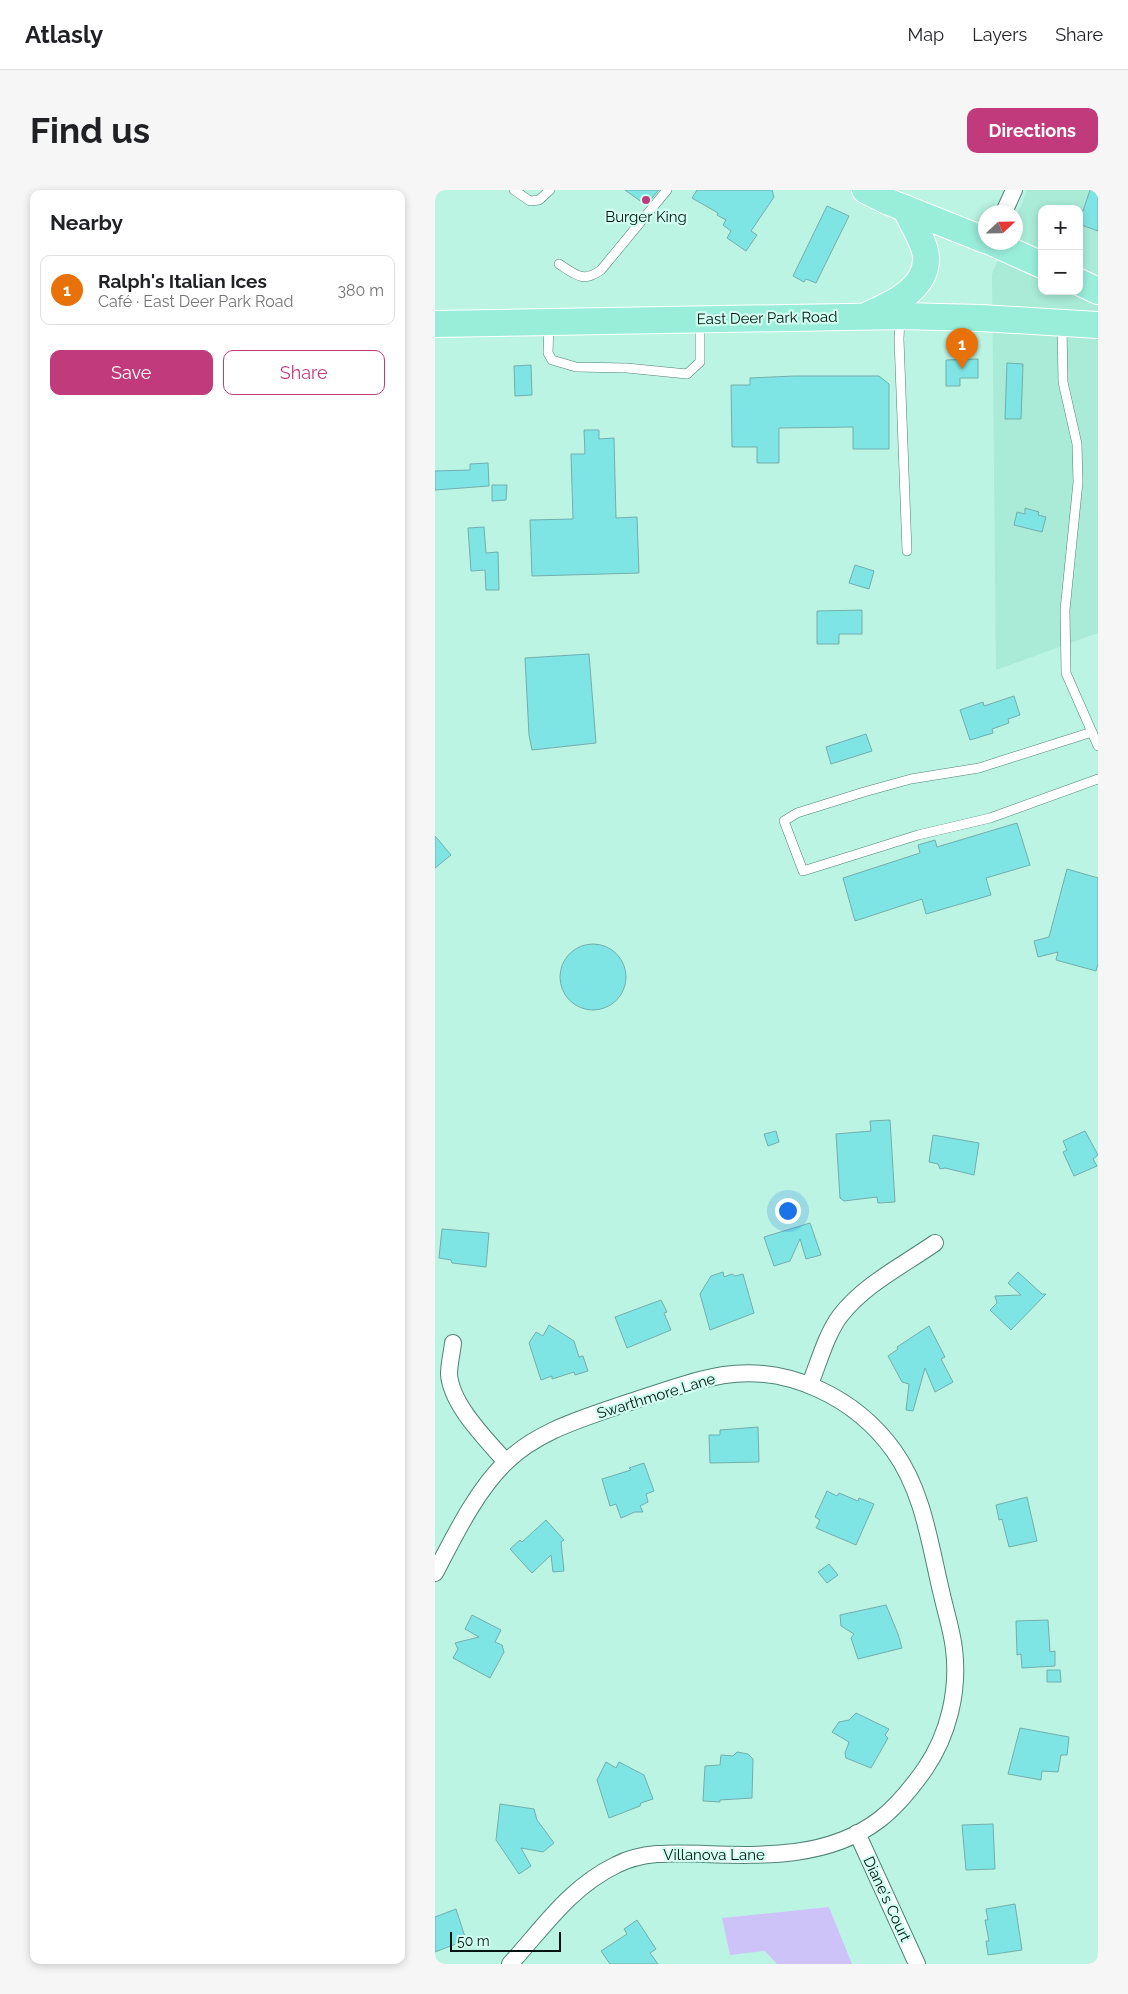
<!DOCTYPE html>
<html lang="en">
<head>
<meta charset="utf-8">
<style>
  body { margin:0; font-family:Raleway,sans-serif; background:#f6f6f6; color:#202124 }
  .controls { position:absolute; right:15px; top:15px; display:grid; overflow:hidden; border-radius:10px; box-shadow:0 2px 8px #0003 }
  .controls button { width:45px; height:45px; display:grid; place-items:center; padding:0; border:0; border-bottom:1px solid #e0e0e0; background:#fff; color:#202124; font:25px sans-serif }
  .compass { position:absolute; left:543px; top:15px; width:45px; height:45px; border-radius:50%; background:#fff; box-shadow:0 2px 8px #0003; rotate:68deg }
  .scale { position:absolute; left:15px; bottom:12px; width:111px; box-sizing:border-box; padding-left:5px; border:2px solid #011510; border-top:0; font-size:14px; line-height:18px; white-space:nowrap; color:#011510; -webkit-text-stroke:4px #d2fff1; paint-order:stroke }
  .you { position:absolute; left:352px; top:1020px; width:18px; height:18px; margin:-12px; border:4px solid #fff; border-radius:50%; background:#1a73e8; box-shadow:0 0 0 8px #1a73e833 }
  .badge { display:grid; place-items:center; width:32px; height:32px; border-radius:50%; background:#c13b7c; color:#fff; font-size:16px; font-weight:700 }
  .pin { position:absolute; translate:-50% -41px; filter:drop-shadow(0 1px 2px #0008) }
  .pin::after { content:''; position:absolute; top:26px; width:18px; height:15px; background:inherit; clip-path:polygon(0 0,100% 0,50% 100%) }
  .list { margin:0; padding:0; list-style:none }
  h2 { display:flex; justify-content:space-between; align-items:center; height:65px; margin:0; padding:0 20px; font-size:21px }
  h2 small { font-size:16px; font-weight:400; color:#757577 }
  .list li { display:grid; grid-template-columns:32px 1fr auto; gap:15px; align-items:center; box-sizing:border-box; height:70px; margin:0 10px 10px; padding:0 10px; border:1px solid #e0e0e0; border-radius:10px }
  .list b { display:block; font-size:19px; white-space:nowrap }
  .list p { margin:0; font-size:16px; white-space:nowrap; color:#757577 }
  .list em { font-size:16px; font-style:normal; color:#757577 }
  .actions { display:flex; gap:10px; padding:15px 20px }
  .actions a { flex:1; padding:11px 0; border:1px solid #c13b7c; border-radius:10px; text-align:center; font-size:18px; color:#c13b7c }
  .actions .main { background:#c13b7c; color:#fff }
  .map { position:relative; flex:none; width:663px; height:1774px; overflow:hidden; border-radius:10px }
  header { display:flex; align-items:center; gap:30px; box-sizing:border-box; height:70px; padding:0 25px; background:#fff; border-bottom:1px solid #e0e0e0 }
  header strong { font-size:24px }
  nav { display:flex; gap:28px; margin-inline-start:auto; font-size:18px }
  .intro { display:flex; align-items:center; justify-content:space-between; box-sizing:border-box; height:120px; padding:0 30px }
  h1 { margin:0; font-size:35px }
  .button { padding:12px 22px; border-radius:10px; background:#c13b7c; color:#fff; font-size:18px; font-weight:700 }
  main { display:flex; gap:30px; padding:0 30px }
  aside { flex:1; background:#fff; border-radius:10px; box-shadow:0 2px 8px #0003 }
  .map>svg:first-child { display:block }
  .built { fill:#a9ebd7; fill-rule:evenodd }
  .water { fill:#cec3f9 }
  .building { fill:#7fe5e4; stroke:#72aead }
  .lines { fill:none; stroke-linecap:round; stroke-linejoin:round }
  .lane-casing { stroke:#4e8375; stroke-width:10 }
  .street-casing { stroke:#4e8375; stroke-width:18 }
  .primary-casing { stroke:#fff; stroke-width:28 }
  .lane { stroke:#fff; stroke-width:9 }
  .street { stroke:#fff; stroke-width:16 }
  .primary { stroke:#99eeda; stroke-width:26 }
  .poi-dot { fill:#c13b7c; stroke:#d2fff1; stroke-width:2 }
  .labels { text-anchor:middle; stroke-width:4.5; stroke-linejoin:round; paint-order:stroke }
  .poi-label { font-size:15px; fill:#011510; stroke:#d2fff1 }
  .street-label { font-size:15px; fill:#011510; stroke:#d2fff1 }
</style>
</head>
<body>
<header>
<strong>Atlasly</strong>
<nav><a>Map</a><a>Layers</a><a>Share</a></nav>
</header>
<div class="intro"><h1>Find us</h1><a class="button">Directions</a></div>
<main>
<aside>
<h2>Nearby<small></small></h2>
<ul class="list">
<li><span class="badge" style="background:#e8710a">1</span><div><b>Ralph's Italian Ices</b><p>Café · East Deer Park Road</p></div><em>380 m</em></li>
</ul>
<div class="actions"><a class="main">Save</a><a>Share</a></div>
</aside>
<div class="map">
<svg width="663" height="1774" viewBox="0 0 663 1774">
  <rect width="100%" height="100%" fill="#bcf4e3"/>
  <path class="built" d="M592,0H663V443L561,480L557,84L570,53L580,52L581,28ZM607,19H644V101H607Z"/>
  <polygon class="water" points="394,1717 417,1774 342,1774 330,1761 295,1765 287,1728"/>
  <g class="building">
    <polygon points="190,0 224,0 211,15"/>
    <polygon points="262,0 337,0 339,7 316,41 322,45 311,61 292,48 296,41 288,35 291,30 282,25 283,23 257,8"/>
    <polygon points="655,0 663,0 663,41 644,34 644,20 648,21"/>
    <polygon points="392,16 414,26 381,93 371,89 369,92 358,86"/>
    <polygon points="543,169 543,188 525,188 525,196 511,196 511,170"/>
    <polygon points="572,173 588,174 586,229 570,229"/>
    <polygon points="96,175 97,205 80,206 79,176"/>
    <polygon points="360,186 444,186 454,194 454,259 418,259 418,237 344,238 344,273 322,273 322,257 297,257 296,195 315,195 315,188"/>
    <polygon points="149,240 164,240 164,249 179,248 181,328 202,327 204,383 97,386 95,330 138,329 136,264 150,264"/>
    <polygon points="53,273 54,296 0,300 0,281 35,280 35,274"/>
    <polygon points="57,295 72,295 71,310 57,311"/>
    <polygon points="590,318 604,322 603,325 611,327 607,342 579,335 582,322 590,324"/>
    <polygon points="49,337 51,363 63,362 64,400 51,400 50,380 36,381 33,338"/>
    <polygon points="420,375 439,381 434,399 414,393"/>
    <polygon points="427,420 427,444 404,444 404,454 382,454 382,421"/>
    <polygon points="154,464 161,553 97,560 94,545 90,468"/>
    <polygon points="579,506 585,525 573,529 574,533 557,539 558,543 535,550 525,520 548,512 549,516"/>
    <polygon points="431,544 437,561 396,574 391,557"/>
    <polygon points="582,633 595,675 551,688 556,705 491,724 487,709 420,731 408,688 485,663 483,655 500,650 502,657"/>
    <polygon points="0,646 16,665 0,678"/>
    <polygon points="632,679 663,688 663,774 661,781 621,770 623,762 603,767 599,751 614,747"/>
    <circle cx="158" cy="787" r="33"/>
    <polygon points="455,930 460,1012 443,1013 442,1007 409,1011 405,1008 401,944 436,941 435,931"/>
    <polygon points="341,941 344,952 333,956 329,944"/>
    <polygon points="650,941 663,965 658,969 662,976 639,986 628,962 632,960 628,951"/>
    <polygon points="498,945 544,953 539,985 510,978 505,979 503,974 494,972"/>
    <polygon points="375,1033 386,1065 371,1069 365,1049 355,1071 339,1076 329,1047"/>
    <polygon points="7,1039 54,1043 51,1077 17,1073 16,1070 4,1068"/>
    <polygon points="288,1082 289,1087 297,1084 300,1086 308,1084 319,1123 275,1140 265,1104 276,1086"/>
    <polygon points="583,1082 607,1104 611,1104 576,1140 555,1120 562,1113 560,1106 586,1105 573,1093"/>
    <polygon points="226,1110 232,1122 229,1123 236,1140 192,1158 180,1127"/>
    <polygon points="114,1135 139,1151 144,1167 148,1166 153,1181 140,1185 139,1182 117,1189 117,1186 106,1190 94,1153 101,1142 108,1146"/>
    <polygon points="494,1136 510,1167 506,1169 518,1192 500,1202 490,1178 478,1221 471,1220 474,1194 467,1192 453,1166 463,1159 462,1157"/>
    <polygon points="323,1237 324,1272 275,1273 274,1245 285,1245 285,1240"/>
    <polygon points="209,1273 219,1301 211,1304 213,1312 205,1316 208,1322 200,1322 186,1328 181,1314 175,1316 167,1289 196,1280 194,1278"/>
    <polygon points="392,1301 402,1306 404,1303 423,1311 424,1308 439,1314 421,1355 381,1338 385,1330 380,1327"/>
    <polygon points="592,1307 602,1351 574,1357 567,1329 564,1330 561,1315"/>
    <polygon points="111,1330 129,1350 126,1352 129,1381 118,1382 116,1365 97,1383 75,1359 85,1350 87,1352"/>
    <polygon points="394,1374 403,1385 392,1393 383,1382"/>
    <polygon points="451,1415 463,1444 467,1458 423,1469 416,1448 419,1444 406,1436 405,1425"/>
    <polygon points="37,1425 66,1440 60,1452 67,1455 69,1462 55,1488 18,1468 23,1459 20,1453 44,1447 30,1439"/>
    <polygon points="613,1430 615,1462 620,1461 620,1476 587,1478 586,1464 582,1465 581,1431"/>
    <polygon points="612,1480 625,1480 626,1492 612,1492"/>
    <polygon points="421,1523 454,1539 450,1545 453,1548 436,1578 411,1568 410,1563 414,1552 397,1542 404,1532 414,1530"/>
    <polygon points="585,1538 634,1547 632,1565 626,1565 623,1582 607,1581 606,1590 573,1584"/>
    <polygon points="302,1562 313,1564 318,1569 317,1608 285,1610 285,1612 268,1611 270,1576 285,1575 286,1565 298,1566"/>
    <polygon points="171,1572 181,1578 184,1572 209,1585 218,1609 206,1613 205,1616 174,1628 162,1590"/>
    <polygon points="65,1614 99,1619 102,1630 119,1653 108,1662 86,1658 96,1676 84,1684 61,1650"/>
    <polygon points="558,1634 560,1679 531,1680 527,1635"/>
    <polygon points="580,1714 587,1760 553,1765 551,1751 554,1751 550,1730 553,1730 551,1719"/>
    <polygon points="21,1719 31,1750 0,1762 0,1727"/>
    <polygon points="202,1730 221,1759 215,1763 223,1774 175,1774 166,1761 192,1744 189,1739"/>
  </g>
  <g class="lines">
    <defs>
      <g id="lane">
        <polyline points="79,0 95,11 104,10 115,0"/>
        <path d="M124,74C141,85 148,93 166,80L232,0"/>
        <polyline points="465,129 464,149 472,361"/>
        <polyline points="114,135 113,163 117,170 141,177 192,178 252,184 265,172 265,131"/>
        <polyline points="627,135 628,192 642,254 643,292 630,420 631,483 663,556"/>
        <polyline points="657,542 544,578 476,589 429,602 362,623 349,631 368,681 483,645 555,628 663,589"/>
      </g>
      <g id="street">
        <polyline points="569,22 579,0"/>
        <path d="M18,1153C17,1163 14,1174 14,1184C16,1215 52,1250 71,1272"/>
        <path d="M375,1194C384,1172 391,1145 405,1126C430,1094 467,1076 500,1053"/>
        <path d="M0,1383C20,1345 41,1301 71,1272C102,1242 143,1230 183,1216C218,1205 253,1191 289,1185C354,1175 421,1208 459,1261C489,1303 495,1356 507,1405C511,1423 517,1441 519,1459C524,1500 514,1544 490,1579C478,1596 461,1617 444,1630C394,1668 328,1666 270,1664C240,1663 208,1661 181,1675C134,1698 109,1737 75,1774"/>
        <polyline points="422,1643 482,1774"/>
      </g>
      <g id="primary">
        <polyline points="430,0 454,12 550,50"/>
        <polyline points="556,52 607,75"/>
        <polyline points="644,92 663,101"/>
        <path d="M435,124C458,114 492,98 491,68C491,54 476,31 470,18"/>
        <polyline points="0,134 466,126 546,128 663,135"/>
      </g>
    </defs>
    <use href="#lane" class="lane-casing"/>
    <use href="#street" class="street-casing"/>
    <use href="#primary" class="primary-casing"/>
    <use href="#lane" class="lane"/>
    <use href="#street" class="street"/>
    <use href="#primary" class="primary"/>
  </g>
  <circle class="poi-dot" cx="211" cy="10" r="5"/>
  <g class="labels">
    <g class="poi-label">
      <text x="211" y="32">Burger King</text>
    </g>
    <g class="street-label">
      <text transform="translate(332 128) rotate(-1)" y="5">East Deer Park Road</text>
      <text transform="translate(221 1206) rotate(-17)" y="5">Swarthmore Lane</text>
      <text x="279" y="1670">Villanova Lane</text>
      <text transform="translate(452 1709) rotate(65)" y="5">Diane's Court</text>
    </g>
  </g>
</svg>
<div class="controls">
<button>+</button>
<button>−</button>
</div>
<svg class="compass" viewBox="-18 -18 36 36"><path d="M0-13l5 13h-10z" fill="#e53935"/><path d="M0 13l5-13h-10z" fill="#757577"/></svg>
<div class="scale">50 m</div>
<div class="you"></div>
<div class="pin badge" style="left:527px;top:179px;background:#e8710a">1</div>
</div>
</main>
</body>
</html>
